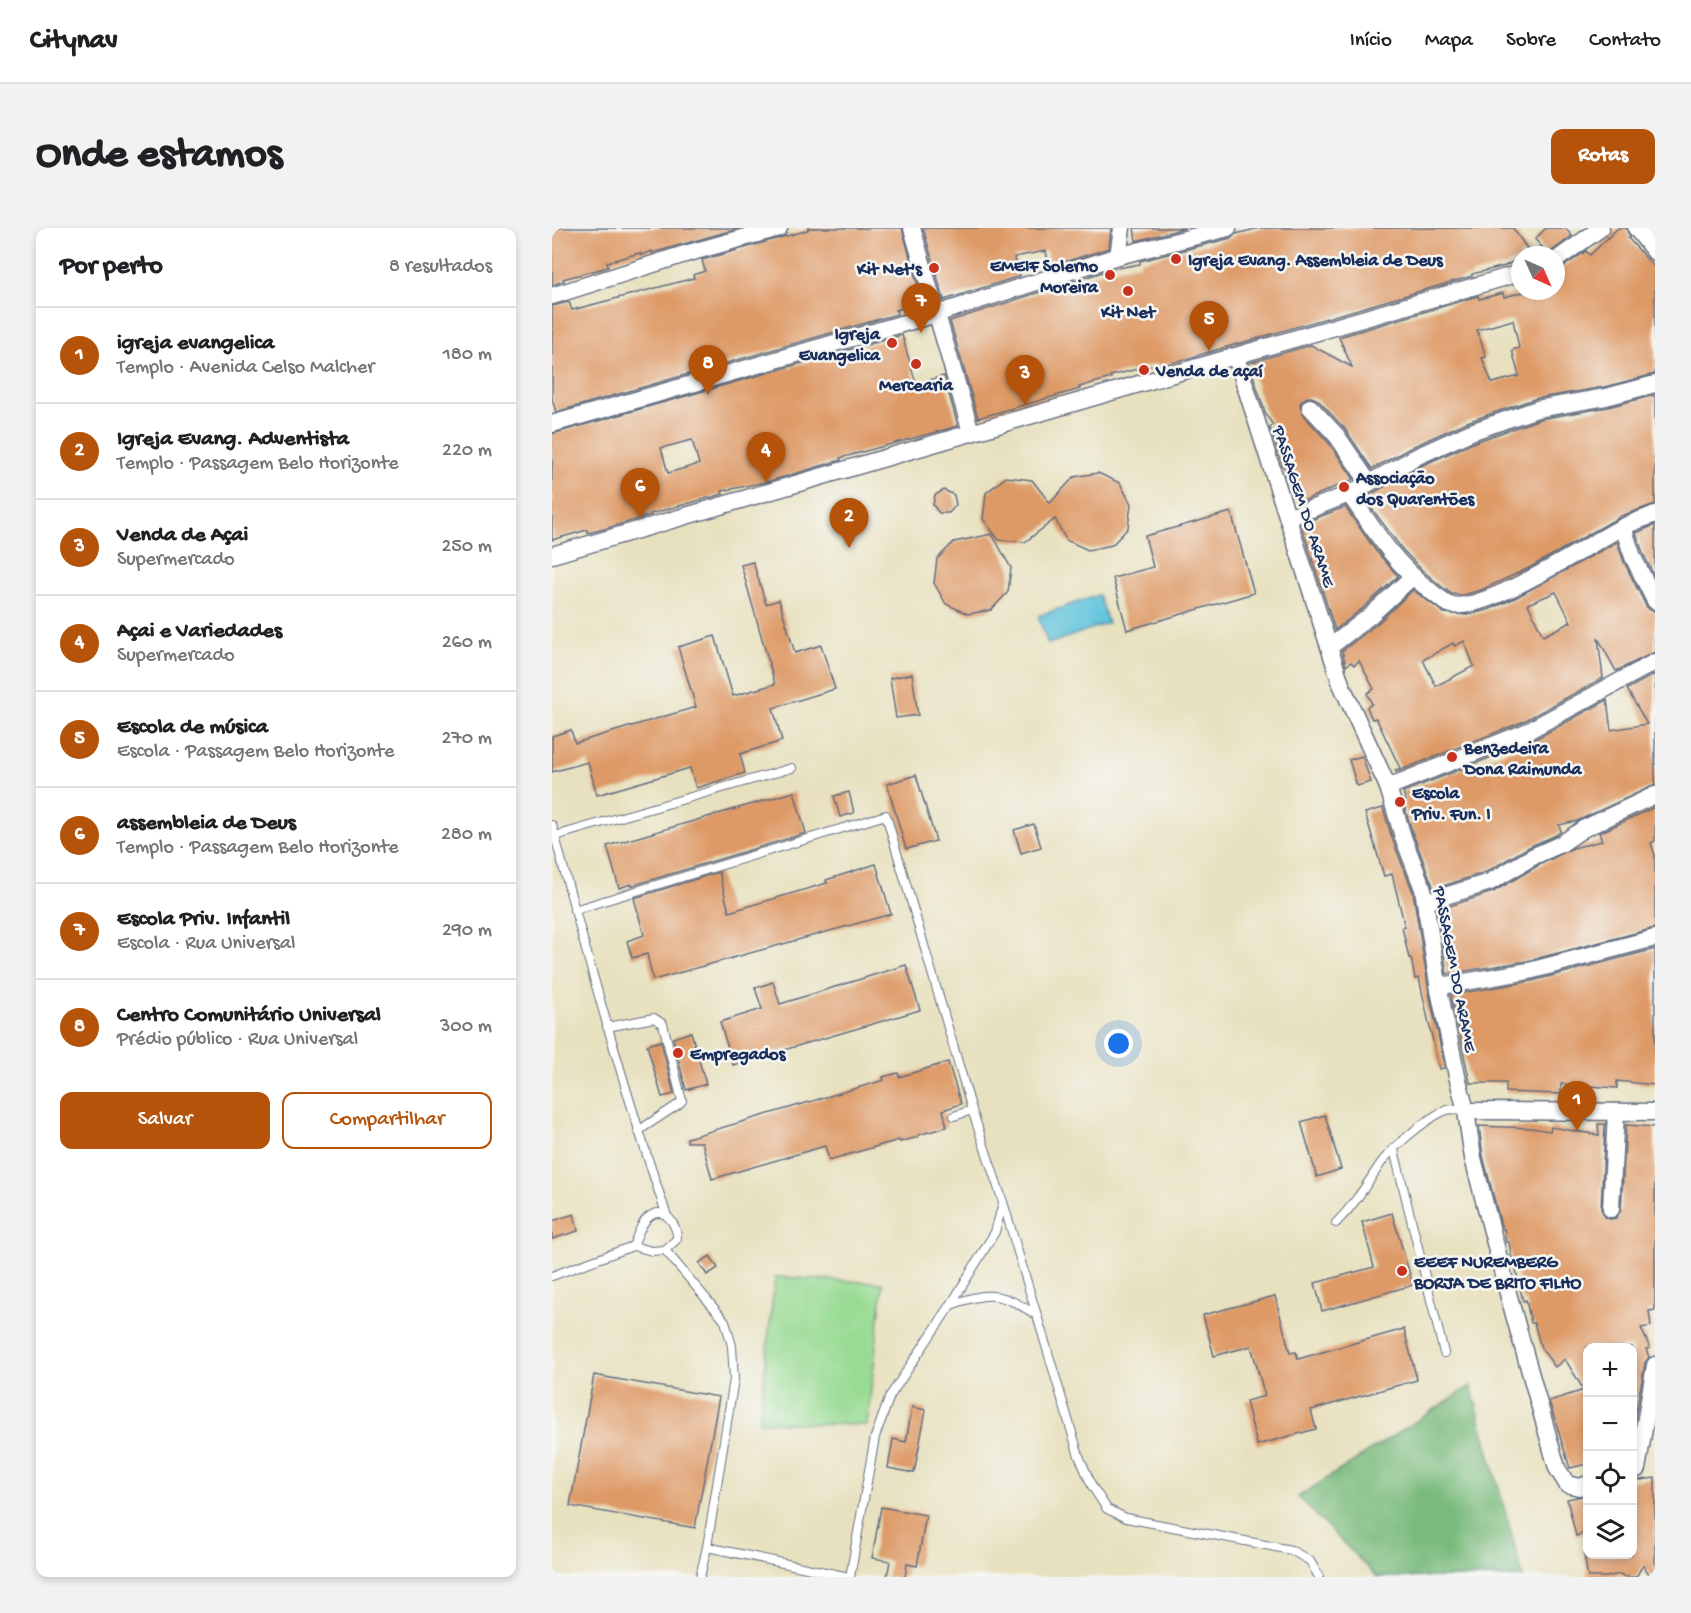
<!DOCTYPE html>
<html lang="pt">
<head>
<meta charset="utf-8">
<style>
  body { margin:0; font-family:"Gochi Hand",sans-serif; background:#f2f2f2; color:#202124 }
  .controls { position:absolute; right:18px; bottom:18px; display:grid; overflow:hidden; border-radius:12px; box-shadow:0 3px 9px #0003 }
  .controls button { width:54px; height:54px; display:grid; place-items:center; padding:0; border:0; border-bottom:2px solid #e0e0e0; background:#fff; color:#202124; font:30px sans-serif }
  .compass { position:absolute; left:959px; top:18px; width:54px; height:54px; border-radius:50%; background:#fff; box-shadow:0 3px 9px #0003; rotate:135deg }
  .you { position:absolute; left:567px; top:816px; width:21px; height:21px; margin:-15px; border:4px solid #fff; border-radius:50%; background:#1a73e8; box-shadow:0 0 0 9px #1a73e833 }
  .badge { display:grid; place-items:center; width:39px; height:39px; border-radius:50%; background:#b45309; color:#fff; font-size:20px; font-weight:700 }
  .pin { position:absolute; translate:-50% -50px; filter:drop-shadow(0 2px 3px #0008) }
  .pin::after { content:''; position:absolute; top:32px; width:21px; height:18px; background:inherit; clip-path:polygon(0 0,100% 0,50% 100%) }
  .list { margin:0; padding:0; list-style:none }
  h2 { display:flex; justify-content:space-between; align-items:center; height:78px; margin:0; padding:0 24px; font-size:26px }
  h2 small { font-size:20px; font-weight:400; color:#757577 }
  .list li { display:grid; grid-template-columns:39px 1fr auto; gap:18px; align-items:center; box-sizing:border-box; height:96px; padding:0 24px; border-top:2px solid #e0e0e0 }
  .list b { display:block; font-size:22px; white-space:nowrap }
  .list p { margin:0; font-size:20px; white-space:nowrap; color:#757577 }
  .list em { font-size:20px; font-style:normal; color:#757577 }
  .actions { display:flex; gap:12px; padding:18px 24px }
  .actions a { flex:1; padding:14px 0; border:2px solid #b45309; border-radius:12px; text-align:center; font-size:21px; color:#b45309 }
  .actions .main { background:#b45309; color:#fff }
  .icon { flex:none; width:33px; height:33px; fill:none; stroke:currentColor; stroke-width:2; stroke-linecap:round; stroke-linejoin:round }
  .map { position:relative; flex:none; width:1103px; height:1349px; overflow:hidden; border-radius:12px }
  header { display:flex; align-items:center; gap:36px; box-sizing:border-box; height:84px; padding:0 30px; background:#fff; border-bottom:2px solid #e0e0e0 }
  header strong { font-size:28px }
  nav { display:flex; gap:33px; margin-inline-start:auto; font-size:21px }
  .intro { display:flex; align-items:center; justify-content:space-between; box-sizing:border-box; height:144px; padding:0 36px }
  h1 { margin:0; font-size:42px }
  .button { padding:15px 27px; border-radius:12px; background:#b45309; color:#fff; font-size:21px; font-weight:700 }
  main { display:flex; gap:36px; padding:0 36px }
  aside { flex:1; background:#fff; border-radius:12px; box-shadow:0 3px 9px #0003 }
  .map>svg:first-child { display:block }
  .green { fill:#98db93; stroke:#5a8578; stroke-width:1.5 }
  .forest { fill:#7abb7d; stroke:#4a756e; stroke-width:1.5 }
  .water { fill:#60c4dd; stroke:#3e7a9e; stroke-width:1.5 }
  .building { fill:#de9a66; fill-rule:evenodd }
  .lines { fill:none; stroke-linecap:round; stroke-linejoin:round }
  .service-casing { stroke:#636d80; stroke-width:10 }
  .minor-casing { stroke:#636d80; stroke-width:19 }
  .service { stroke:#fff; stroke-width:8 }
  .minor { stroke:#fff; stroke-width:16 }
  .poi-dot { fill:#c8321e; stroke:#f6f6f2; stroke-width:2 }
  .labels { text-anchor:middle; stroke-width:5; stroke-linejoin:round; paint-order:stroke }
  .poi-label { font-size:18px; font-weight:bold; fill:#1b2f5e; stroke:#f6f6f2; text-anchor:start }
  .street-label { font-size:18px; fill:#1b2f5e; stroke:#f6f6f2 }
</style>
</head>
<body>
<header>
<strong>Citynav</strong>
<nav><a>Início</a><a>Mapa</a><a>Sobre</a><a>Contato</a></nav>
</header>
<div class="intro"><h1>Onde estamos</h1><a class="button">Rotas</a></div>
<main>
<aside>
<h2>Por perto<small>8 resultados</small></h2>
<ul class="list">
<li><span class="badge">1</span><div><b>igreja evangelica</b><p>Templo · Avenida Celso Malcher</p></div><em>180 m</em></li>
<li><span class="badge">2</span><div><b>Igreja Evang. Adventista</b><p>Templo · Passagem Belo Horizonte</p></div><em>220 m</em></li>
<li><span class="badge">3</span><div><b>Venda de Açai</b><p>Supermercado</p></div><em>250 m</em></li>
<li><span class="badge">4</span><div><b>Açai e Variedades</b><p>Supermercado</p></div><em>260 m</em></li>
<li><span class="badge">5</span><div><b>Escola de música</b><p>Escola · Passagem Belo Horizonte</p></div><em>270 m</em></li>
<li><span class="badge">6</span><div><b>assembleia de Deus</b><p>Templo · Passagem Belo Horizonte</p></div><em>280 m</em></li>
<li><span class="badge">7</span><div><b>Escola Priv. Infantil</b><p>Escola · Rua Universal</p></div><em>290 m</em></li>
<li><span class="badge">8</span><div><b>Centro Comunitário Universal</b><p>Prédio público · Rua Universal</p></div><em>300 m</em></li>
</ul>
<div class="actions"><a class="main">Salvar</a><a>Compartilhar</a></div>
</aside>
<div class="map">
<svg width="1103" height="1349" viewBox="0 0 1103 1349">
  <rect width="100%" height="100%" fill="#f6f6f2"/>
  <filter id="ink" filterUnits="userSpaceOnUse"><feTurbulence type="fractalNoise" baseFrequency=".0167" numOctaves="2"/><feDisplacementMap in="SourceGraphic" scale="12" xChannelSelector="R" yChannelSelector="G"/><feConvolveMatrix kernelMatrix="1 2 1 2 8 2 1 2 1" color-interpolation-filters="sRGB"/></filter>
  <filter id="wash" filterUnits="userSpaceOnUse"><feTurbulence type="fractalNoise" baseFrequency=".008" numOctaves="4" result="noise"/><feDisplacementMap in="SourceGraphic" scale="24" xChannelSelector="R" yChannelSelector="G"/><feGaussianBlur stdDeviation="1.35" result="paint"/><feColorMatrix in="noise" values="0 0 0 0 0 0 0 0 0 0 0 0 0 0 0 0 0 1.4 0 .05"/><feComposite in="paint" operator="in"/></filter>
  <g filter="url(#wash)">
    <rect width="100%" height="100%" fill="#e8e1bf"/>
    <polygon class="green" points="223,1049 331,1055 315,1197 207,1194"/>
    <polygon class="forest" points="919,1158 971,1349 825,1349 746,1269"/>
    <polygon class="water" points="547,367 556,395 496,416 486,388"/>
    <g id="blocks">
      <g class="building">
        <polygon points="0,0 188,0 100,25 100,23 89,27 88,25 55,34 56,39 11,51 12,53 0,57"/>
        <polygon points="256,0 350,0 370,73 344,82 345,86 4,184 0,171 0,78 17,74 20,82 142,50 141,47 153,43 150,32 256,2"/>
        <polygon points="371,0 559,0 557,20 497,39 494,23 462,29 468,48 392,72"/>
        <polygon points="582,0 633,0 584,13"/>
        <polygon points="707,0 961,0 978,25 968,27 968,30 953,38 920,46 920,48 623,134 605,138 605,136 558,148 559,150 527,159 528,161 426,190 398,93 560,41 588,36 588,33 679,10 684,6"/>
        <polygon points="994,0 1013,0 1020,8 996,26 983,11"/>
        <path d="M1066,0H1074L1078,9L1076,10L1103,40V146L1052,159L982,171L915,194L862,218L820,241L793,201L766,172L760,169H755L748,175L750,186L777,215L802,251L746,275L738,262L741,260L733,247L736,245L730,237L718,200L721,197L714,187L697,135L759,117L800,139L787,109L926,68L927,71L951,65L952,69L975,63H1004V44L1034,23L1038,27ZM961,92L967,120L960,122L967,148L940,155L930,130L934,129L925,102Z"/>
        <path d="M350,107L364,156L392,148L406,198L288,230L289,232L218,253L170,263L171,266L98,286L99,287L52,301L36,305L35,302L0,312V206ZM140,212L147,236L116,245L109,220Z"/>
        <polygon points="1103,167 1103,276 1069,288 977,340 929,362 911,367 900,366 889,358 870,342 850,321 812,270 871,237 923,214 988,191 1056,179"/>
        <polygon points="546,245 568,255 579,276 576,300 560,317 536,322 514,312 503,291 473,314 447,312 431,291 434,265 454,249 480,252 498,275 522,249"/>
        <polygon points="392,262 402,267 404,277 397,285 387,285 381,277 383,267"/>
        <polygon points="793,279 824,323 846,348 812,379 783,402 749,296"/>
        <polygon points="679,284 702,365 575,402 561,350 601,339 593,308"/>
        <polygon points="1103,297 1103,350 1091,325 1084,305"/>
        <polygon points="440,306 459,340 456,364 439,382 416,386 394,376 382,355 385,331 402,314"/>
        <path d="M1065,314L1072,334L1094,378L1098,382L1103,383V424L1064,443L1046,410L1051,450L970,494L844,544L843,542L848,540L824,490L820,491L815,479L820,476L815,465L822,461L807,433L802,437L799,434L794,438L790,423L826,395L861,362L892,385L915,387L936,382L961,371ZM1004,364L1019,394L991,408L976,376ZM912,413L922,438L884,458L871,432L901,415L903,418Z"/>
        <polygon points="201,334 214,376 227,372 243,425 269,417 283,461 221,480 230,513 188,526 193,545 144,560 138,540 45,567 36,534 0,544 0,508 19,502 23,515 144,479 126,419 163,408 181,468 223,456 189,337"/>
        <polygon points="360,446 366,487 344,490 338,450"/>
        <polygon points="1103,446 1103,557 1025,593 1007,597 1009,603 1004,607 977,619 934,644 882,661 861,606 851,574 854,573 851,564 978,514 1055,472 1059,502 1095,496 1075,461"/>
        <polygon points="810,528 819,554 805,558 797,532"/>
        <polygon points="364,547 384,613 354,621 335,556"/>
        <polygon points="242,564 254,605 79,658 79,656 67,660 55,618"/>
        <polygon points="297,564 302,585 288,589 282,568"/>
        <polygon points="1103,579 1103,613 1099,615 1103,627 1103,700 975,733 895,746 885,682 941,664 987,637 1021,620 1050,613 1047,605"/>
        <polygon points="831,580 841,613 861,664 877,764 893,840 887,841 867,750 863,751 859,730 857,730 850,699 853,699 840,646 832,648 813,585"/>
        <polygon points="482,596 489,619 469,625 462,602"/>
        <polygon points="324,636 339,686 101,752 95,726 80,730 75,713 92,707 82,670 167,644 177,684 275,655 274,652"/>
        <polygon points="1103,721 1103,857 1065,853 1065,860 1009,856 1009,866 954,864 954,855 918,855 899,767 980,753"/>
        <polygon points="354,737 368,782 181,837 168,794 210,781 203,760 221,754 228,776"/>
        <polygon points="139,804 154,856 134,862 121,810"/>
        <polygon points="109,813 122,866 110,869 95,817"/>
        <polygon points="396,834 409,876 391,882 395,899 366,907 366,909 348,914 347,912 277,932 273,918 160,951 150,914 135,914 135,910 332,852 331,849 346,845 347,849"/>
        <polygon points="773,887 789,941 765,949 749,894"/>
        <polygon points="1046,896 1053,896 1049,981 1053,989 1058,991 1064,990 1069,982 1074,897 1103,899 1103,1082 1097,1083 1099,1098 1089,1100 1098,1120 1094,1121 1097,1129 1093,1135 1080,1205 1080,1119 1035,1119 1035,1236 1018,1240 997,1173 1032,1162 1013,1131 1003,1139 989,1120 982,1095 979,1095 974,1072 971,1073 963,1038 961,1038 957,1014 954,1014 952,1001 950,1001 931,928 927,898 979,900 998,903 999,899 1047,907"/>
        <polygon points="840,985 861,1057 770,1083 763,1055 822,1039 810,994"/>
        <polygon points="22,986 26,1003 0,1011 0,993"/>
        <polygon points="158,1028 166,1040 155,1047 147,1035"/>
        <polygon points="723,1068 738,1125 744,1124 746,1131 852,1101 865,1152 759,1182 764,1201 705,1217 694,1173 713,1168 699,1118 662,1128 651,1087"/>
        <polygon points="42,1147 167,1169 143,1300 18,1278"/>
        <polygon points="360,1179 374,1182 362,1245 336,1240 341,1211 354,1214"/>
        <polygon points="1103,1250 1103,1349 1099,1349 1091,1337 1084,1349 1073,1349 1068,1346 1054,1349 1036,1349 1032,1326 1080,1326 1080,1253"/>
        <polygon points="1035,1267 1035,1304 1024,1308 1015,1271"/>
        <polygon points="329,1279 374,1287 365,1338 355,1336 353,1349 335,1349 338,1333 320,1330"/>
      </g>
    </g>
  </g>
  <g filter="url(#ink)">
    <use href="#blocks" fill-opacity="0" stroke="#636d80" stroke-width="1.5"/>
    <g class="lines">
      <defs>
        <g id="service">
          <path d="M0,597C35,728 71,859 115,988"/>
          <polyline points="3,608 240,540"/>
          <polyline points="22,682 334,587 420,882 451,974 527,1228 540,1258 555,1281 574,1290 739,1322 758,1333 767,1349"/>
          <polyline points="55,799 102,790 111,796 130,873 127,876 86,903"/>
          <polyline points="402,888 420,882"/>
          <polyline points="842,922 892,1125"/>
          <path d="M784,995C802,977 813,959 827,938C837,922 877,888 895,882C901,880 908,882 914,883"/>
          <polyline points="113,1022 173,1093 180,1118 182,1151 155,1319"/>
          <path d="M0,1048L81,1018L100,1023L113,1022L125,1011C126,998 113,977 98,988C89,994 85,1009 81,1018"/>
          <path d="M399,1077C439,1062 450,1065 486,1088"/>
          <polyline points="148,1349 155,1319 297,1349"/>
          <polyline points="298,1349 323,1209 338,1168 398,1078 443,1004 451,975"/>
        </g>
        <g id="minor">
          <polyline points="360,0 419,204"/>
          <polyline points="1084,0 1103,24"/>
          <polyline points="566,28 570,0"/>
          <polyline points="1004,32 1049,0"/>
          <polyline points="0,68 133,26 227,0"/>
          <polyline points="684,129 789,456 836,559 851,609 871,661 887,762 905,848 914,883 921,930 957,1069 1005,1240 1015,1256 1027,1259 1036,1256"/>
          <polyline points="758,179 785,208 817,255"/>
          <polyline points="0,196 384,86 566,28 676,0"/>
          <path d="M797,266C821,300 841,334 875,360C882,366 889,372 897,376C928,389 1036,316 1069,300C1080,294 1092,291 1103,286"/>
          <polyline points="736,290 797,266 866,228 919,204 985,181 1054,169 1103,156"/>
          <polyline points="1071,299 1081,329 1103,373"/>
          <polyline points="0,327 968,45"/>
          <polyline points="778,419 819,387 860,349"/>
          <polyline points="836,559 974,504 1103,434"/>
          <polyline points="874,684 874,674 938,654 982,628 1009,616 1031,601 1103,567"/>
          <polyline points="887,762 895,757 977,743 1103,710"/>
          <polyline points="914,883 1103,884"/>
          <polyline points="1059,981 1064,884"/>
          <polyline points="1085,1241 1103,1137"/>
        </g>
      </defs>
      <use href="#service" class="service-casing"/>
      <use href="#minor" class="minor-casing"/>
      <use href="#service" class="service"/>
      <use href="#minor" class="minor"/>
    </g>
  </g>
  <g class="poi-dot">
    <circle cx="624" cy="31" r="6"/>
    <circle cx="382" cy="40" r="6"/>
    <circle cx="558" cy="47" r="6"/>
    <circle cx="576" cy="63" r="6"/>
    <circle cx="340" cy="115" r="6"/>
    <circle cx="364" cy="136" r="6"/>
    <circle cx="592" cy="142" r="6"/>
    <circle cx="792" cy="259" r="6"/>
    <circle cx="900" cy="529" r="6"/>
    <circle cx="848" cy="574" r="6"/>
    <circle cx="126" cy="825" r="6"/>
    <circle cx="850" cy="1043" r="6"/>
  </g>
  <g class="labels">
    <g class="poi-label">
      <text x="636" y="37">Igreja Evang. Assembleia de Deus</text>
      <text x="546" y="43" text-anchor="end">EMEIF Solerno<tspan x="546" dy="21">Moreira</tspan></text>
      <text x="370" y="46" text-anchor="end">Kit Net's</text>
      <text x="576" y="89" text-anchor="middle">Kit Net</text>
      <text x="328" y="111" text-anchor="end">Igreja<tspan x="328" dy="21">Evangelica</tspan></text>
      <text x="604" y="148">Venda de açaí</text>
      <text x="364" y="162" text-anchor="middle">Mercearia</text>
      <text x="804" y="255">Associação<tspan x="804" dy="21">dos Quarentões</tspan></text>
      <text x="912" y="525">Benzedeira<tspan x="912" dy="21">Dona Raimunda</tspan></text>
      <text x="860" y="570">Escola<tspan x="860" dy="21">Priv. Fun. I</tspan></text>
      <text x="138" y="831">Empregados</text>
      <text x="862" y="1039">EEEF NUREMBERG<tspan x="862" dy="21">BORJA DE BRITO FILHO</tspan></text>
    </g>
    <g class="street-label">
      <text transform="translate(753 278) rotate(72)" y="6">PASSAGEM DO ARAME</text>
      <text transform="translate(904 741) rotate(79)" y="6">PASSAGEM DO ARAME</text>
    </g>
  </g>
</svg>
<div class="controls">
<button>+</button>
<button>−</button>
<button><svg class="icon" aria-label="locate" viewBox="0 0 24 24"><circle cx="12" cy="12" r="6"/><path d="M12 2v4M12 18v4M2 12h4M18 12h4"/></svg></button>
<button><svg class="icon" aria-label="layers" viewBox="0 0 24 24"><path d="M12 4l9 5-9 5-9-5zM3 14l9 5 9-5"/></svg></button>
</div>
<svg class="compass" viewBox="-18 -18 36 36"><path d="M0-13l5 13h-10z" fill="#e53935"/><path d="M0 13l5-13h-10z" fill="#757577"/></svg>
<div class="you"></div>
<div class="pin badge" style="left:1025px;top:903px">1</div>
<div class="pin badge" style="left:297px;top:320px">2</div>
<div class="pin badge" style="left:473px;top:177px">3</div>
<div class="pin badge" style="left:214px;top:254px">4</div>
<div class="pin badge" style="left:657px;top:123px">5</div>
<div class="pin badge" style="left:88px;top:290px">6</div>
<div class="pin badge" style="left:369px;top:105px">7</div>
<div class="pin badge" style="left:156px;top:167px">8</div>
</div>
</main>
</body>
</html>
